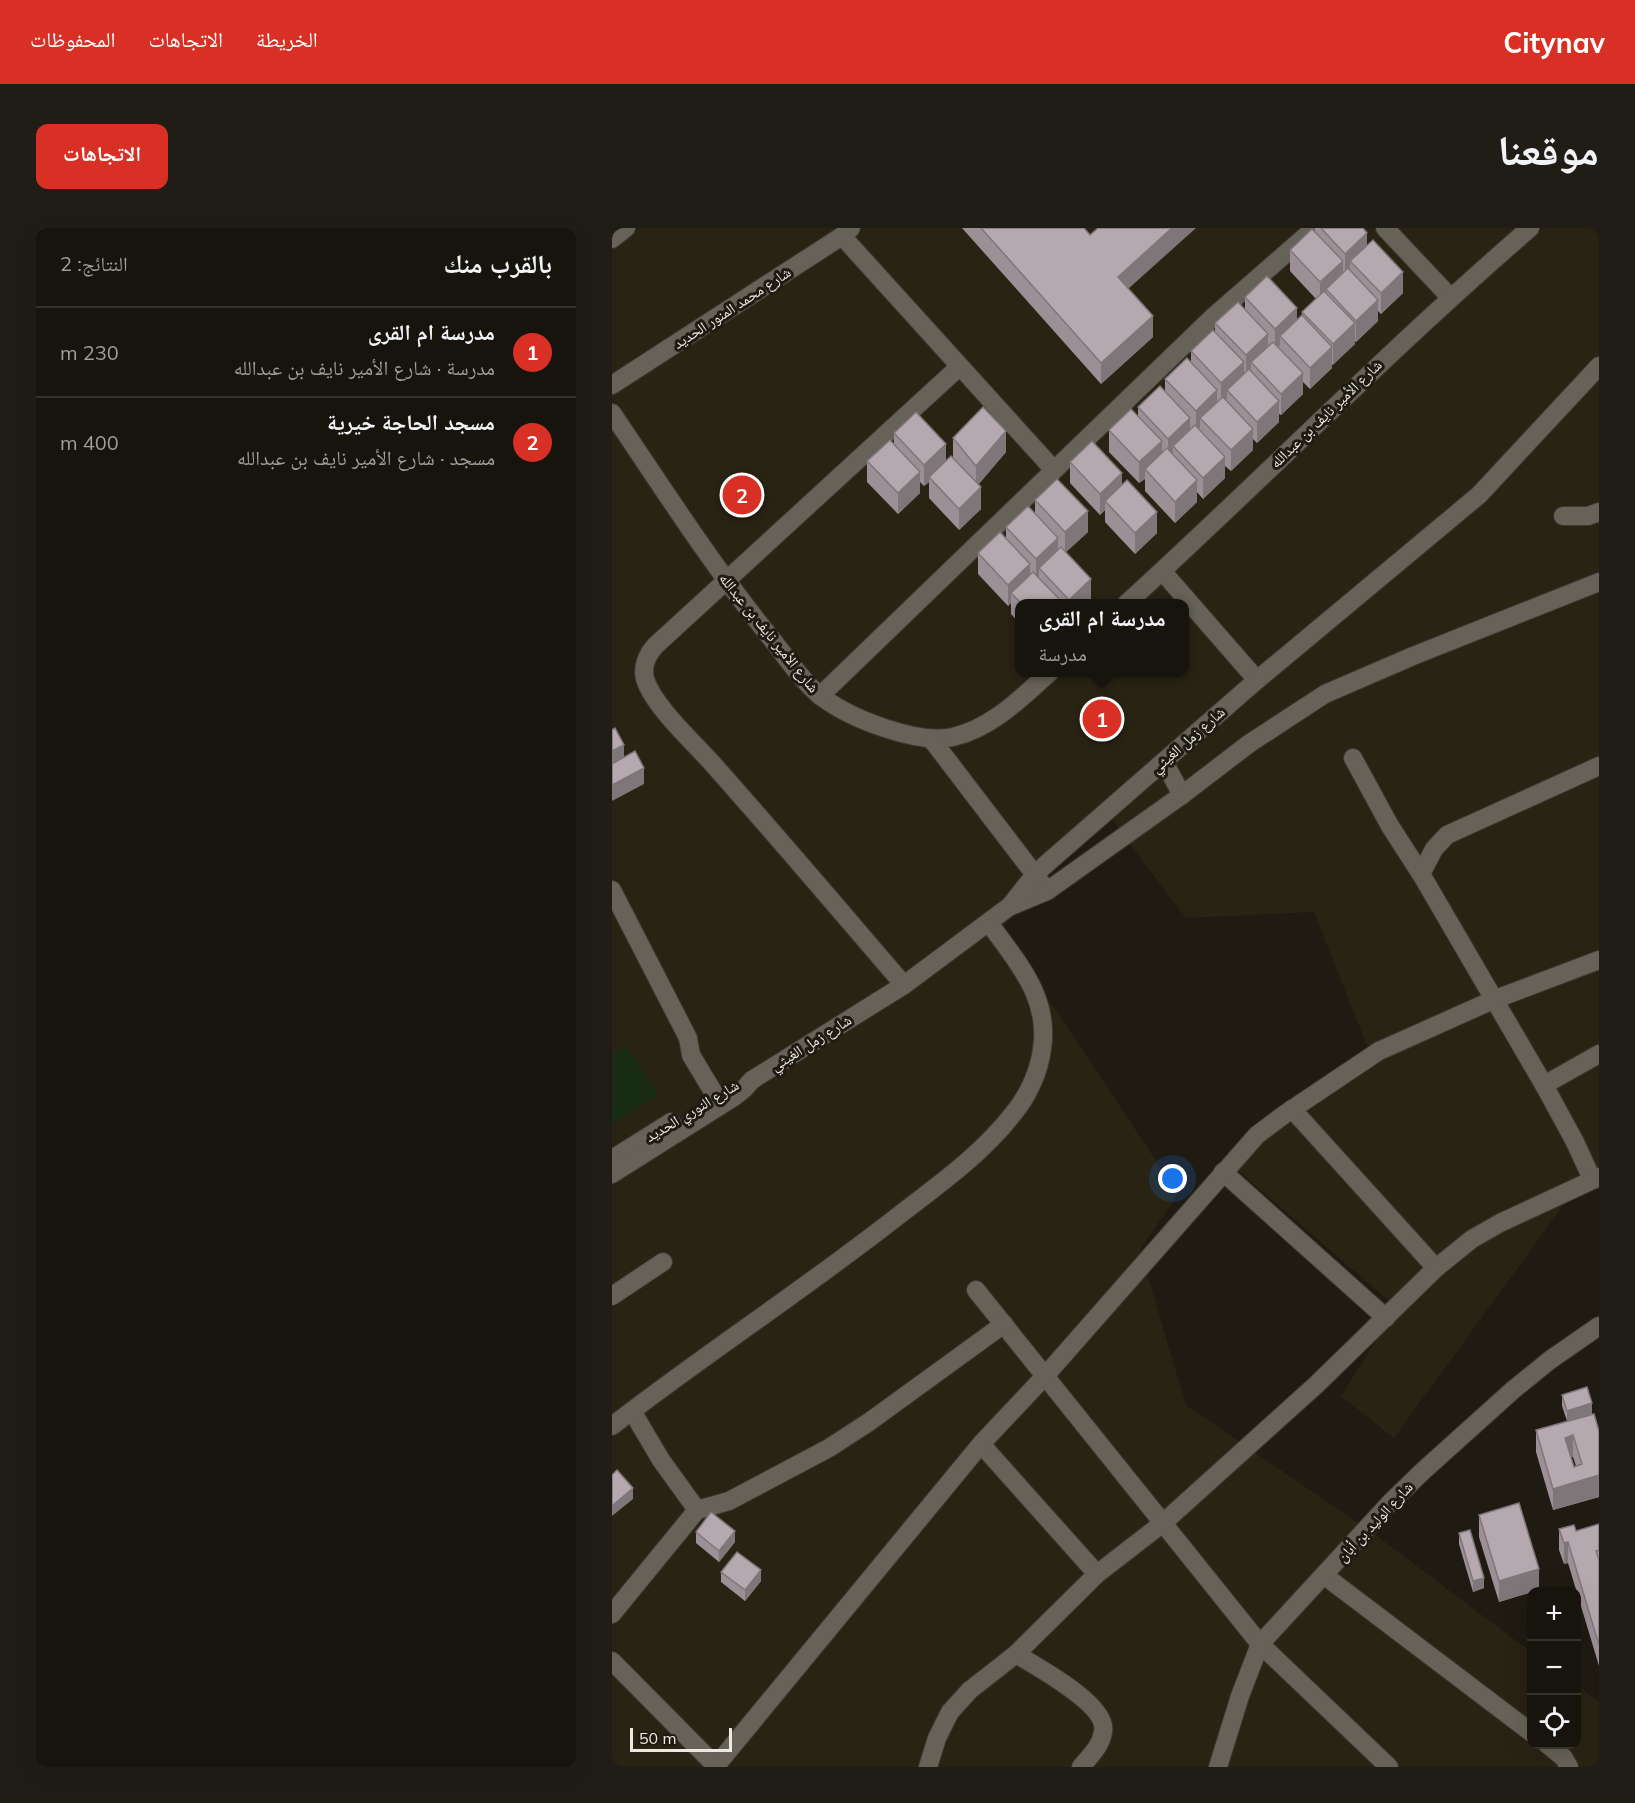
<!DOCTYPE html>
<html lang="ar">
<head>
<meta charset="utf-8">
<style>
  body { margin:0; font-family:Mulish,"Noto Naskh Arabic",sans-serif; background:#201d17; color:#f1f3f6; direction:rtl }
  .controls { position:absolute; right:18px; bottom:18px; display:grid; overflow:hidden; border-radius:12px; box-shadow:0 6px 24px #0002 }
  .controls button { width:54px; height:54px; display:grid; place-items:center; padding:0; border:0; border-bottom:2px solid #36332e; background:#17140e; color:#f1f3f6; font:30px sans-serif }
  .scale { position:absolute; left:18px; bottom:15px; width:102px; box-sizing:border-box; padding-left:6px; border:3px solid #ebe9e2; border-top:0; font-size:16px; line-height:21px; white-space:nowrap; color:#ebe9e2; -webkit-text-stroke:4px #1f1b12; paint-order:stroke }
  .you { position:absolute; left:561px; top:951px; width:21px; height:21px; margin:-15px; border:4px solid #fff; border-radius:50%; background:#1a73e8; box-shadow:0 0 0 9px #1a73e833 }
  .badge { display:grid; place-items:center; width:39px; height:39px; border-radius:50%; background:#d93025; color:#fff; font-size:20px; font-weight:700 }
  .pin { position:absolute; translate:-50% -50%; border:3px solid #fff; box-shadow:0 2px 6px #0006 }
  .popup { position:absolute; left:403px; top:371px; width:174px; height:78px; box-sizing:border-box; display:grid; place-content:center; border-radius:12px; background:#17140e; filter:drop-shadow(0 2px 4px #0005); font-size:20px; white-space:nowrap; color:#9e9e9e }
  .popup b { font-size:22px; color:#f1f3f6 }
  .popup::after { content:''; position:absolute; left:50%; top:100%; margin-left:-12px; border:12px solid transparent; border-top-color:#17140e }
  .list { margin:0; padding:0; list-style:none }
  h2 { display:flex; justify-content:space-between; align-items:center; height:78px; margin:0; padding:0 24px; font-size:26px }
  h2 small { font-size:20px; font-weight:400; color:#9e9e9e }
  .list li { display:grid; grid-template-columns:39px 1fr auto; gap:18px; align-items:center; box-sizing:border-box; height:90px; padding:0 24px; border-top:2px solid #36332e }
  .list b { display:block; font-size:22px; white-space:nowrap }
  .list p { margin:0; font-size:20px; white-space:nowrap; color:#9e9e9e }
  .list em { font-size:20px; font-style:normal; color:#9e9e9e }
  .icon { flex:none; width:33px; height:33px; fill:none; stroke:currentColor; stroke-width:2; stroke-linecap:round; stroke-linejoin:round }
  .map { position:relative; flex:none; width:987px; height:1539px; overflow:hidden; direction:ltr; border-radius:12px }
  header { display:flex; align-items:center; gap:36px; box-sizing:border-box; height:84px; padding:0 30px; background:#d93025; color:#fff }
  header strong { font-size:28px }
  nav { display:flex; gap:33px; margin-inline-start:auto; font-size:21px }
  .intro { display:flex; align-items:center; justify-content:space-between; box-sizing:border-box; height:144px; padding:0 36px }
  h1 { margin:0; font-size:42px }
  .button { padding:15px 27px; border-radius:12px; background:#d93025; color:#fff; font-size:21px; font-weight:700 }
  main { display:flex; gap:36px; padding:0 36px }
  aside { flex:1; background:#17140e; border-radius:12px; box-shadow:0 6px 24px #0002 }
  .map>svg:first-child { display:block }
  .built { fill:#292314; fill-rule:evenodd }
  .green { fill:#192d16 }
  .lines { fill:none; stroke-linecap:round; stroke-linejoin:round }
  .minor-casing { stroke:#3b3832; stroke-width:20 }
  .minor { stroke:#666257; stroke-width:18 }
  .wall { fill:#9c9096; fill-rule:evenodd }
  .shaded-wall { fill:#7f767a }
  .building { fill:#b5a8af; stroke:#7f767a; stroke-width:1.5; fill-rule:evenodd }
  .labels { text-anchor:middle; stroke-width:6; stroke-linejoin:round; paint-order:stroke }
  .street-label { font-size:15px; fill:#ebe9e2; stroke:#1f1b12 }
</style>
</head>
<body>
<header>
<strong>Citynav</strong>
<nav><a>الخريطة</a><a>الاتجاهات</a><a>المحفوظات</a></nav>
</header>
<div class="intro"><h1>موقعنا</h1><a class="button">الاتجاهات</a></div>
<main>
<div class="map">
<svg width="987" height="1539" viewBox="0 0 987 1539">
  <rect width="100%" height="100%" fill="#1f1b12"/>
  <path class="built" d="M0,0H987V959L953,975L782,1210L729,1168L785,1080L615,933L763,838L702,684L574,690L493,583L390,701L566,966L528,1022L574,1177L765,1308L919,1424L920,1516H964L965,1457L987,1474V1539H0ZM408,376H572V444H408Z"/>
  <polygon class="green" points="14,818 46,867 0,896 0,827"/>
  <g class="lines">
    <defs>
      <g id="minor">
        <polyline points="773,0 838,69"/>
        <polyline points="230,8 442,242"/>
        <polyline points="0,11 14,0"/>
        <polyline points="0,157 230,8 239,0"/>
        <path d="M0,185C50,259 98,334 154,404C170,423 190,454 210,469C239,491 306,517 341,509C380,500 409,470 438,444"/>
        <polyline points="951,288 976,288 987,284"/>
        <polyline points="550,343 645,452"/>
        <path d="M514,376C650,252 779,120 918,0"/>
        <polyline points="208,468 602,88 703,0"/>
        <polyline points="320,512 430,656"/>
        <polyline points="741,530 778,598 809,646"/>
        <polyline points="552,534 570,567"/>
        <polyline points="0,662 76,810 79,827 109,877"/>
        <polyline points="399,678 435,663 570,567 638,515 713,466 801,428 987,354"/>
        <path d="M292,757C231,686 170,614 107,543C87,519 42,480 33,451C30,439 35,427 43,418L347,139"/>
        <polyline points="932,857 987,826"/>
        <polyline points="680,881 824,1040"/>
        <polyline points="0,931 59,894"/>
        <polyline points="611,944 774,1090"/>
        <polyline points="0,946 122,869 132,861 140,852 292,757 398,678 424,645 645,452 867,267 987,138"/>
        <polyline points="980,951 963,914 932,857 809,646 822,621 835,607 987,538"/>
        <polyline points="364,1062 648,1416 777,1539"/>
        <polyline points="0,1068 51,1034"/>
        <polyline points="20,1183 49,1232 85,1282"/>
        <path d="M0,1198C93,1126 193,1061 286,988C326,957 369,927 401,886C416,868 427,844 430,821C438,769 405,734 377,695"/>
        <polyline points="369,1216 485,1346"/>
        <polyline points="713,1348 920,1505"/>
        <polyline points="0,1386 85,1282 117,1273 217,1220 257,1194 392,1096"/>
        <path d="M404,1426C425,1439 497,1477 491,1504C489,1518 478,1528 469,1539"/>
        <polyline points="0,1433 105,1539"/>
        <polyline points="935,1516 952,1530 957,1539"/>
        <polyline points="103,1539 369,1216 433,1148 645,907 673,886 767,823 881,772 987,732"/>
        <polyline points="316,1539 325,1510 338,1484 358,1462 404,1426 485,1346 551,1295 704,1157 824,1040 860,1011 888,995 987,949"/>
        <polyline points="606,1539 628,1468 648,1416 778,1275 811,1243 901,1162 938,1132 987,1098"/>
      </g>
    </defs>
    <use href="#minor" class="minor-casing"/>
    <use href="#minor" class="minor"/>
  </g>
  <g class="wall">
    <polygon points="350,0 472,0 478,7 516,61 541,109 489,156"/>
    <polygon points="703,0 751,0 755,17 791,65 769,86 766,83 766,93 744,114 743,113 743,116 720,137 720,140 698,161 691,154 691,166 669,187 667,186 667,194 645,215 641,211 641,222 619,243 613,238 613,250 591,271 585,264 585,274 563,295 533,263 533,251 527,255 497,224 497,202 526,188 526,179 553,163 553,151 579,134 579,123 603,104 603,95 633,82 633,69 685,92 690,88 690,84 704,71 678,43 678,22 703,4"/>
    <polygon points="282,205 334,232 341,230 341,210 394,224 366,257 369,281 347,302 317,270 317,254 312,258 308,254 308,265 286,286 255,254 255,233 282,217"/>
    <polygon points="458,234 510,257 545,305 523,326 493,294 493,282 488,287 458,255"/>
    <polygon points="423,272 476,304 454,324 479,372 475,375 408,375 408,396 399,386 399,375 396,378 366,346 366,325 394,310 394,299 423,286"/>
    <path d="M950,1167L980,1186L967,1190L987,1203V1269L941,1282L924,1224V1202L955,1193L950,1178ZM959,1229H961L964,1238L962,1239Z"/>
    <polygon points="867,1287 927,1362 920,1364 887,1374 867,1309"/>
    <polygon points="987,1296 987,1438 956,1335 952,1336 947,1322 947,1301 964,1303"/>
    <polygon points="84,1304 123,1314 107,1334 84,1315"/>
    <polygon points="847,1305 872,1360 861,1364 847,1316"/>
    <polygon points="109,1344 149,1353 133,1373 109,1354"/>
  </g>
  <g class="shaded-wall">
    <polygon points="560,0 584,0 506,70 506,49"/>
    <polygon points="755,5 755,26 738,33 738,42 733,47 733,26"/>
    <polygon points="731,33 731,54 714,61 714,70 708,75 708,54"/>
    <polygon points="791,44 791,65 769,86 769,65"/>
    <polygon points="766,72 766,93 744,114 744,93"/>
    <polygon points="685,80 685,101 668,108 668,117 663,122 663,101"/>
    <polygon points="541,88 541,109 489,156 489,135"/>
    <polygon points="743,95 743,116 721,137 721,116"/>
    <polygon points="656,106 656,127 639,134 639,143 634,148 634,127"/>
    <polygon points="720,119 720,140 698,161 698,140"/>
    <polygon points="632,134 632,155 615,162 615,171 609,176 609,155"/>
    <polygon points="691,145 691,166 669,187 669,166"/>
    <polygon points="605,162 605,183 588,190 588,200 584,204 584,183"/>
    <polygon points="667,173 667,194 645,215 645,194"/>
    <polygon points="578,190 578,211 561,218 561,227 556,232 556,211"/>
    <polygon points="641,201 641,222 619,243 619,222"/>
    <polygon points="394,203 394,224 364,259 364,238"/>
    <polygon points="550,213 550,234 533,241 533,251 527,255 527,234"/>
    <polygon points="334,216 334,237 317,249 317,254 312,258 312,237"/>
    <polygon points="613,229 613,250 591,271 591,250"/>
    <polygon points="308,244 308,265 286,286 286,265"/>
    <polygon points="510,245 510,266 493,273 493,282 488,287 488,266"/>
    <polygon points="585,252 585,274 563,295 563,274"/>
    <polygon points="369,259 369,281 347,302 347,281"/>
    <polygon points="476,283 476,304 453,325 453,304"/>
    <polygon points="545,284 545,305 523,326 523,305"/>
    <polygon points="446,310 446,331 427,340 427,349 424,352 424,331"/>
    <polygon points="418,336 418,357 399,365 399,375 396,378 396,357"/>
    <polygon points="479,351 479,372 475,375 457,375 457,372"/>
    <polygon points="12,517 12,533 0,539 0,523"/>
    <polygon points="32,540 32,556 0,573 0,557"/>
    <polygon points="980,1175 980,1186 955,1194 955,1183"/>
    <polygon points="961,1207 961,1229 953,1231 953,1210"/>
    <polygon points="987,1247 987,1269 941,1282 941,1261"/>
    <polygon points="21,1260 21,1271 0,1288 0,1278"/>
    <polygon points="123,1303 123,1314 107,1334 107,1323"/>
    <polygon points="956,1314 956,1335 952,1336 952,1315"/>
    <polygon points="927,1341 927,1362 920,1364 887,1374 887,1353"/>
    <polygon points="149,1342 149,1353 133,1373 133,1362"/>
    <polygon points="872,1350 872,1360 861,1364 861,1353"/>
  </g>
  <g class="building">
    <polygon points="369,0 472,0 478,7 486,0 560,0 506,49 541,88 489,135"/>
    <polygon points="709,0 751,0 755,5 733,26"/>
    <polygon points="700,1 731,33 708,54 678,22"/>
    <polygon points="761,12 791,44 769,65 738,33"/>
    <polygon points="736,40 766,72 744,93 714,61"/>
    <polygon points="655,48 685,80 663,101 633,69"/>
    <polygon points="712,63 743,95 721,116 690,84"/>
    <polygon points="626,74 656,106 634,127 603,95"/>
    <polygon points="690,87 720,119 698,140 668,108"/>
    <polygon points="601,102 632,134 609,155 579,123"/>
    <polygon points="661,114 691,145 669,166 639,134"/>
    <polygon points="575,130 605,162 584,183 553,151"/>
    <polygon points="637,141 667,173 645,194 615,162"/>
    <polygon points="548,158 578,190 556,211 526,179"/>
    <polygon points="611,169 641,201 619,222 588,190"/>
    <polygon points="371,179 394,203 364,238 341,210"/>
    <polygon points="519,181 550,213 527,234 497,202"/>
    <polygon points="304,184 334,216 312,237 282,205"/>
    <polygon points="583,197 613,229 591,250 561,218"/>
    <polygon points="278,212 308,244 286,265 255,233"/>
    <polygon points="480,213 510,245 488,266 458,234"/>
    <polygon points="555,220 585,252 563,274 533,241"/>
    <polygon points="339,228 369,259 347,281 317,249"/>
    <polygon points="445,251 476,283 453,304 423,272"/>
    <polygon points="515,252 545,284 523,305 493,273"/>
    <polygon points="416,278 446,310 424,331 394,299"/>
    <polygon points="388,304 418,336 396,357 366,325"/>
    <polygon points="449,319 479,351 457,372 427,340"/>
    <polygon points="421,344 451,375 409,375 399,365"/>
    <polygon points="3,500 12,517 0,523 0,502"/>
    <polygon points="23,523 32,540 0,557 0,536"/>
    <polygon points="975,1159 980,1175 955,1183 950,1167"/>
    <path d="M982,1186L987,1203V1247L941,1261L924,1202ZM961,1207L970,1236L962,1239L953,1210Z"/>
    <polygon points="5,1242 21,1260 0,1278 0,1247"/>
    <polygon points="907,1275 927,1341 887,1353 867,1287"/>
    <polygon points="99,1284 123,1303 107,1323 84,1304"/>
    <polygon points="987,1296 987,1322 984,1323 987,1332 987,1417 956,1314 952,1315 947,1301 962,1297 964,1303"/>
    <polygon points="858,1302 872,1350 861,1353 847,1305"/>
    <polygon points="125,1324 149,1342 133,1362 109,1344"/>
  </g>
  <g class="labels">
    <g class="street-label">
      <text transform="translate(120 80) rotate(-33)" y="5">شارع محمد المنور الحديد</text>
      <text transform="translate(714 186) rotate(-44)" y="5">شارع الأمير نايف بن عبدالله</text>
      <text transform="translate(157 405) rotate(51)" y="5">شارع الأمير نايف بن عبدالله</text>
      <text transform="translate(576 512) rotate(-41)" y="5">شارع زمل الغيثي</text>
      <text transform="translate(199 815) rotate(-32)" y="5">شارع زمل الغيثي</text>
      <text transform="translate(80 883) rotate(-31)" y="5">شارع النوري الحديد</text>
      <text transform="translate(763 1294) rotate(-47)" y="5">شارع الوليد بن أبان</text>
    </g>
  </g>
</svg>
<div class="controls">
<button>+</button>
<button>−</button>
<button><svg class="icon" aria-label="locate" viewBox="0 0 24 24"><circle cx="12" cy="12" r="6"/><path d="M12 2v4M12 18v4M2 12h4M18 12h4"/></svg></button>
</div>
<div class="scale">50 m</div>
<div class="you"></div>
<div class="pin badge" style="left:490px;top:491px">1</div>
<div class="popup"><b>مدرسة ام القرى</b>مدرسة</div>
<div class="pin badge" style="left:130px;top:267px">2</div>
</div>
<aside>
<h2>بالقرب منك<small>النتائج: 2</small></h2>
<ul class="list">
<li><span class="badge">1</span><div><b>مدرسة ام القرى</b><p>مدرسة · شارع الأمير نايف بن عبدالله</p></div><em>230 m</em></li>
<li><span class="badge">2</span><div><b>مسجد الحاجة خيرية</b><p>مسجد · شارع الأمير نايف بن عبدالله</p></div><em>400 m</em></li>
</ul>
</aside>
</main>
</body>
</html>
